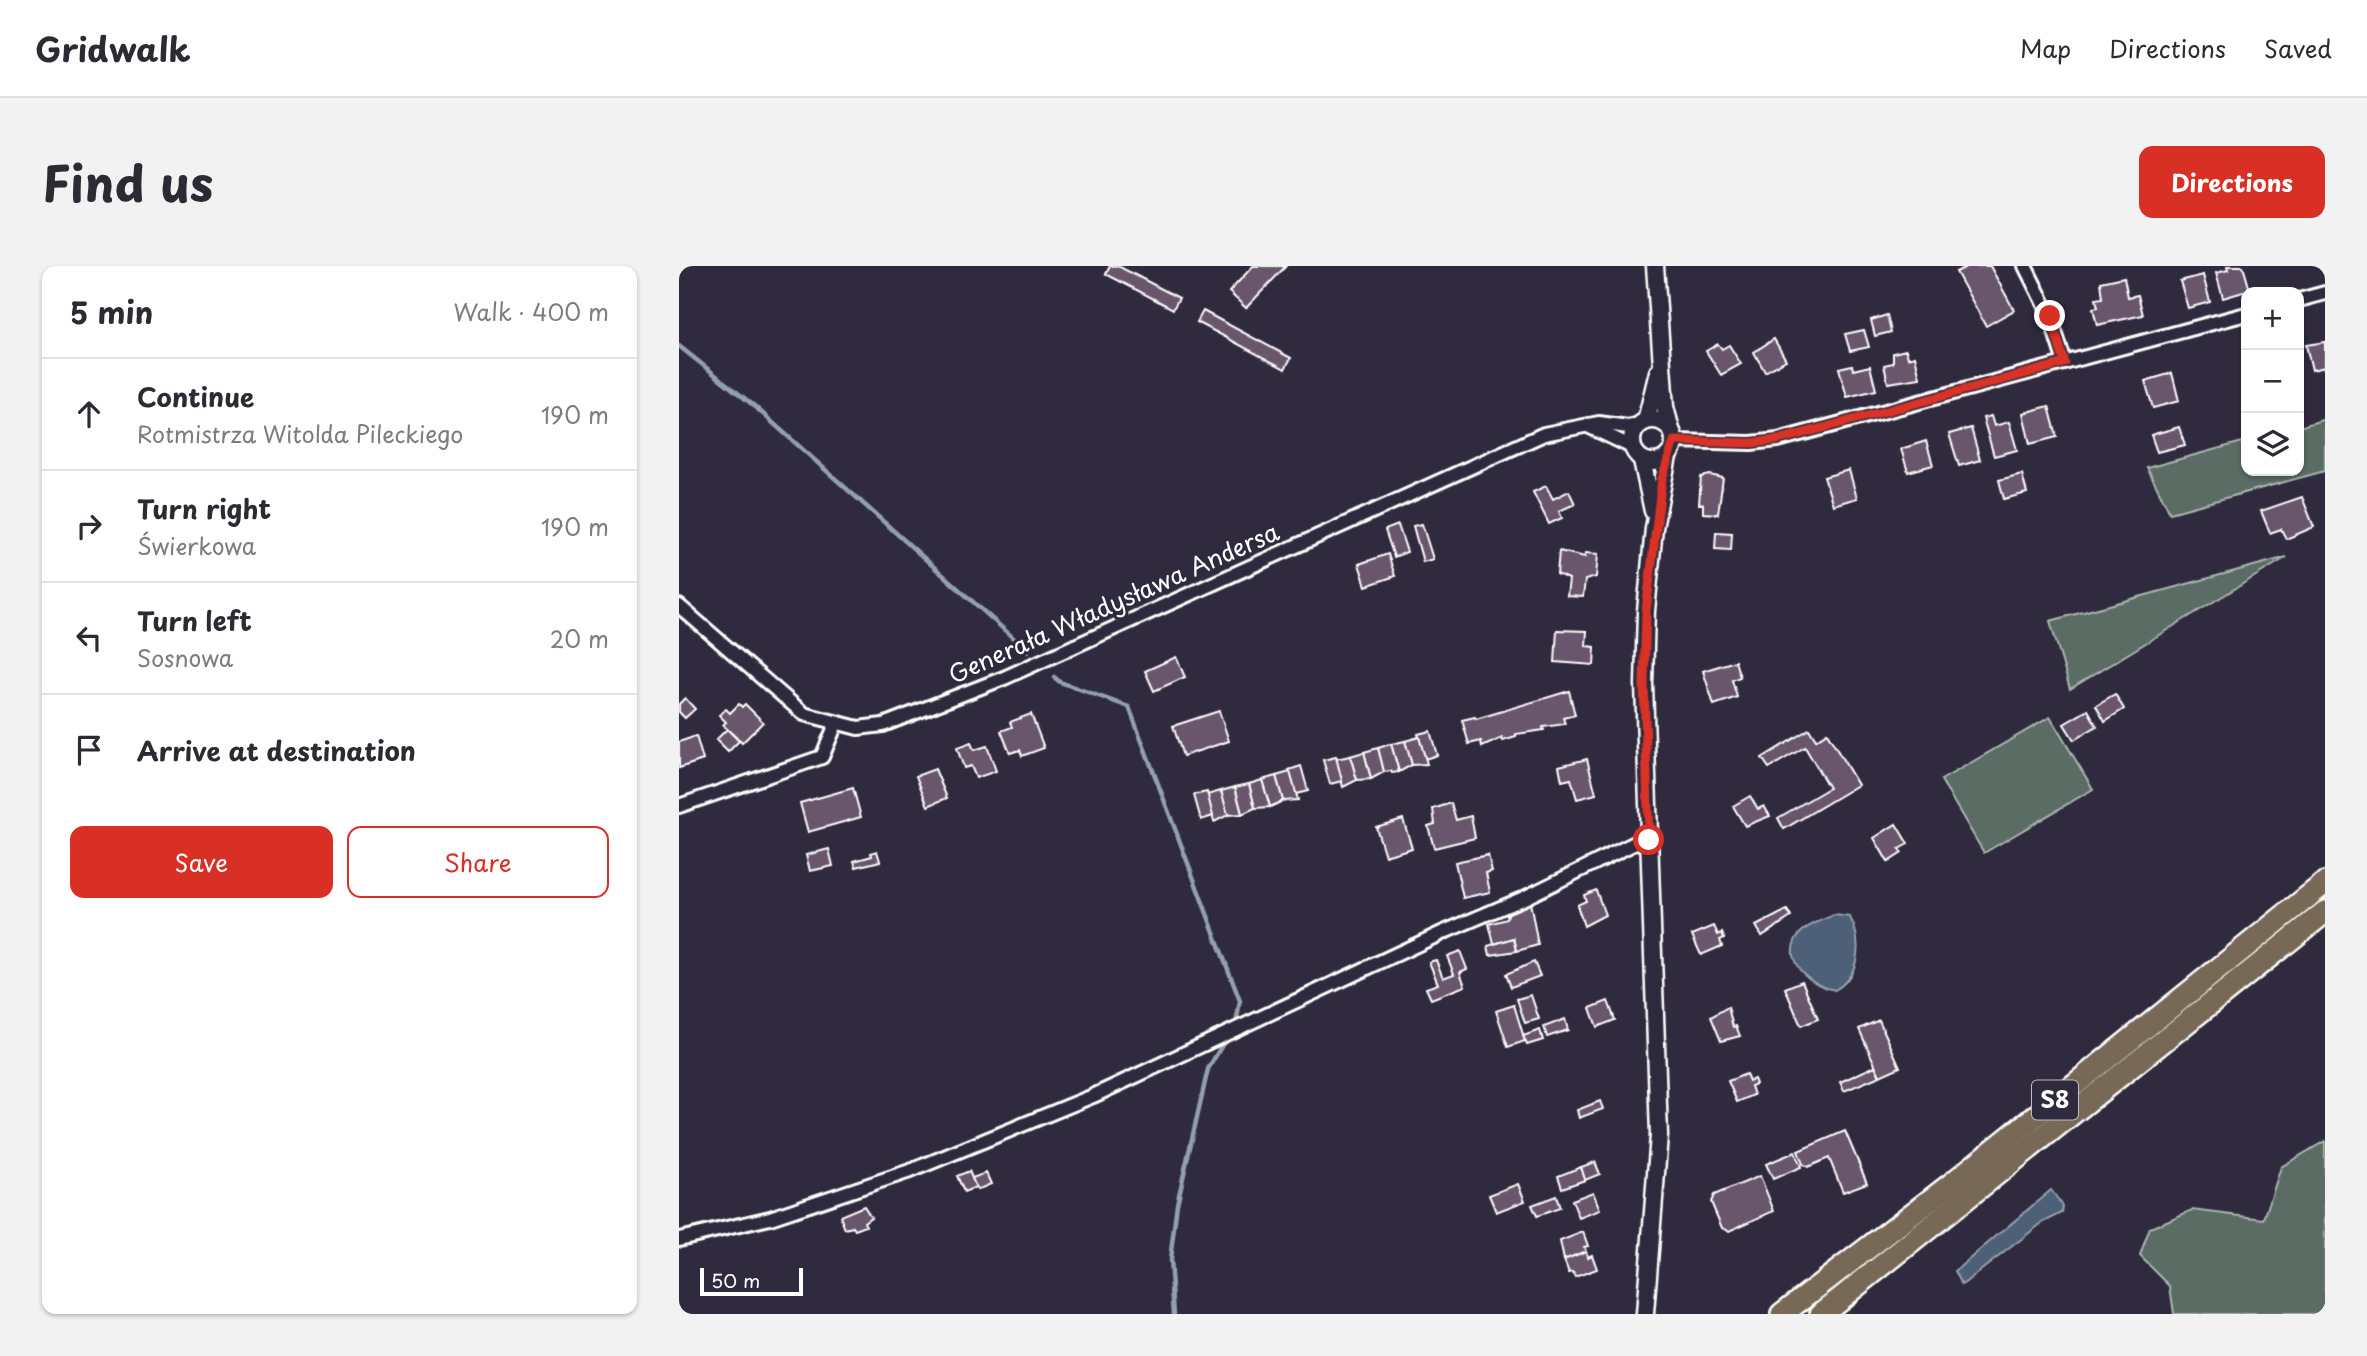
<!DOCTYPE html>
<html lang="en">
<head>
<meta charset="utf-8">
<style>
  body { margin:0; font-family:"Playpen Sans",sans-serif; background:#f2f2f3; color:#2b2b33 }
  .controls { position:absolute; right:21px; top:21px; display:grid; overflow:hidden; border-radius:14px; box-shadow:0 2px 5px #0004 }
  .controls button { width:63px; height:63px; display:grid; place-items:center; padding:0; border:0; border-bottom:2px solid #e1e1e2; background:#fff; color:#2b2b33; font:35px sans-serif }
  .scale { position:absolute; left:21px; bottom:18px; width:103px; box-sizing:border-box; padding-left:7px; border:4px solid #fff; border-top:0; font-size:19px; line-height:24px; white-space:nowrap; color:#fff; -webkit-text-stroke:5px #2f2a3d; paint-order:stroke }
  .stop { position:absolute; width:21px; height:21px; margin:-16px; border:5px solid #d93025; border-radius:50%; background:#fff }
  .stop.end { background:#d93025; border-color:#fff; box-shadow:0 2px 7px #0008 }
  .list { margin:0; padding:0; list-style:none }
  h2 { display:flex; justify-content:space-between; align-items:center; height:91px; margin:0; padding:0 28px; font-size:30px }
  h2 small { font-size:23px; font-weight:400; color:#7c7c81 }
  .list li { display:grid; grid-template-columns:46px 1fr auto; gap:21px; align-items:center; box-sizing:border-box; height:112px; padding:0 28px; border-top:2px solid #e1e1e2 }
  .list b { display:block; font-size:26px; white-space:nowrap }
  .list p { margin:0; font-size:23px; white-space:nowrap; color:#7c7c81 }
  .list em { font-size:23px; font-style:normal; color:#7c7c81 }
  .actions { display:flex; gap:14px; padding:21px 28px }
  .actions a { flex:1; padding:16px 0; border:2px solid #d93025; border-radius:14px; text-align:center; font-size:24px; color:#d93025 }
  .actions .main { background:#d93025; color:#fff }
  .icon { flex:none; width:38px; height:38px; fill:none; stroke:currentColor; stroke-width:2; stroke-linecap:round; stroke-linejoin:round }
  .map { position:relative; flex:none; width:1646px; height:1048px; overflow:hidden; border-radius:14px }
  header { display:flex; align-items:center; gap:42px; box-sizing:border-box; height:98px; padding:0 35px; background:#fff; border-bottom:2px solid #e1e1e2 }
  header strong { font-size:33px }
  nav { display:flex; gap:38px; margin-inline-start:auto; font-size:24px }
  .intro { display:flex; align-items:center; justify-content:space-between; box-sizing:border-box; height:168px; padding:0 42px }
  h1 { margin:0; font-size:49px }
  .button { padding:18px 32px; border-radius:14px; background:#d93025; color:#fff; font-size:24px; font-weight:700 }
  main { display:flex; gap:42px; padding:0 42px }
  aside { flex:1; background:#fff; border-radius:14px; box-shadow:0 2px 5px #0004 }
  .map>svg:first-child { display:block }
  .green { fill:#5a6c64; stroke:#acb6b2; stroke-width:2 }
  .water { fill:#4d6078; stroke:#94a0ae; stroke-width:2 }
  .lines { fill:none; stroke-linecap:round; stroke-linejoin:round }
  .stream { stroke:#94a0ae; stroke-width:4.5 }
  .building { fill:#69556c; stroke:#fff; stroke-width:2 }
  .street-casing { stroke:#fff; stroke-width:18 }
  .secondary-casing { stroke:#fff; stroke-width:21 }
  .highway-casing { stroke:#fff; stroke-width:26 }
  .street { stroke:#2f2a3d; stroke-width:12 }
  .secondary { stroke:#2f2a3d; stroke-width:16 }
  .highway { stroke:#776954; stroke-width:21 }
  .route { stroke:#d93025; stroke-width:9 }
  .labels { text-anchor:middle; stroke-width:6; stroke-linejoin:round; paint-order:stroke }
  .shield { fill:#2f2a3d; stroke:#c1bfc5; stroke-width:2 }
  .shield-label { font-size:23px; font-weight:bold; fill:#fff }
  .street-label { font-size:24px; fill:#fff; stroke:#2f2a3d }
</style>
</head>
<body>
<header>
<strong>Gridwalk</strong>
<nav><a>Map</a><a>Directions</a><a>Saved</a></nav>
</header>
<div class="intro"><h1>Find us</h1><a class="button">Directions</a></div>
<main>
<aside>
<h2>5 min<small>Walk · 400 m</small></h2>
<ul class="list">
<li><svg class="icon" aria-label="ahead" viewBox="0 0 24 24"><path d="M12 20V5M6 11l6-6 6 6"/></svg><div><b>Continue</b><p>Rotmistrza Witolda Pileckiego</p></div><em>190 m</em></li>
<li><svg class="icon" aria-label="right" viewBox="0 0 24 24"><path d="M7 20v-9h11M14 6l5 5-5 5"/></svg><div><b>Turn right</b><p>Świerkowa</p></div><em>190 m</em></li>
<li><svg class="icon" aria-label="left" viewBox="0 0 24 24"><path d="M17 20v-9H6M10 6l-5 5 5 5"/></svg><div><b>Turn left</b><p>Sosnowa</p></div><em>20 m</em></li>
<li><svg class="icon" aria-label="arrive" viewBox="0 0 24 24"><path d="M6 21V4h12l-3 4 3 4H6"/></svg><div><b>Arrive at destination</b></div></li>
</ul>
<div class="actions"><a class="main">Save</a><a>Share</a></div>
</aside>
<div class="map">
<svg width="1646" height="1048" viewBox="0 0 1646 1048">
  <rect width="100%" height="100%" fill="#2f2a3d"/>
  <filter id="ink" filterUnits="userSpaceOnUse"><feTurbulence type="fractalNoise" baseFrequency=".0143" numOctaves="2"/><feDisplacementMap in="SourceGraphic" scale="14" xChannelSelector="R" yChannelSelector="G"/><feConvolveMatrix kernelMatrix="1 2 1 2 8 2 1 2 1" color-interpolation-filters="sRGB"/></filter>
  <g filter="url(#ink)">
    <g class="green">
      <polygon points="1646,153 1646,205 1491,247 1468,202 1567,175 1567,205 1620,205 1620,161"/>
      <polygon points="1608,291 1391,423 1371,355"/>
      <polygon points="1371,451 1414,523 1305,587 1262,514"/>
      <polygon points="1646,875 1646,1048 1495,1048 1491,1020 1461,990 1471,962 1513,944 1585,953 1602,901"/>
    </g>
    <g class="water">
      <path d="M1155,649L1171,651C1184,676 1181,709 1156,724C1135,721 1104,698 1117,673C1124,660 1142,655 1155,649Z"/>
      <polygon points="1372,924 1384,940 1383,947 1363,957 1283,1019 1276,1005"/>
    </g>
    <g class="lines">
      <g class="stream">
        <polyline points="0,80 74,139 349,385"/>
        <polyline points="375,411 381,416 450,441 561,735 557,758"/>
        <polyline points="495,1048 491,994 498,938 529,803 546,774"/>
      </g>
    </g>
    <g class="building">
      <polygon points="431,0 439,0 500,32 494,43 427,8"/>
      <polygon points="574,0 607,0 567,42 550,26"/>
      <polygon points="1289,0 1311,0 1335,44 1307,60 1277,6"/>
      <polygon points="1548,0 1564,0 1571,24 1544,32 1537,7 1549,4"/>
      <polygon points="1524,9 1531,36 1509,42 1501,15"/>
      <polygon points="1445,11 1449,31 1459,29 1464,49 1418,59 1414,42 1419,41 1417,33 1424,32 1422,16"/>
      <polygon points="524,45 612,92 606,103 518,56"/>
      <polygon points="1208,49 1212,66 1196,70 1192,54"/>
      <polygon points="1185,64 1190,81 1171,85 1166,68"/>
      <polygon points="1095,73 1107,94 1086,106 1075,86"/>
      <polygon points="1646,76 1646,101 1633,104 1627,79"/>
      <polygon points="1039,78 1043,83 1050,79 1062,98 1042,109 1027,85"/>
      <polygon points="1227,84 1229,92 1236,90 1241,112 1209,117 1205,99 1214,97 1214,87"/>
      <polygon points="1173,99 1174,104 1191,100 1197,124 1168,131 1160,102"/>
      <polygon points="1493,107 1500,135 1474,142 1466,115"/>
      <polygon points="1370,140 1378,171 1351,178 1344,147"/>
      <polygon points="1312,150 1315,160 1330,156 1338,184 1315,190 1304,152"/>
      <polygon points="1500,161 1506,179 1478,186 1472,169"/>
      <polygon points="1292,162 1301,194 1280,200 1270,168"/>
      <polygon points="1247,175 1254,199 1229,206 1222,183"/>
      <polygon points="1170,204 1178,232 1154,239 1145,211"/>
      <polygon points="1343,208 1348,227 1325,233 1320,214"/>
      <polygon points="1031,209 1044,212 1039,248 1024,247 1024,238 1020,238 1022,211"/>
      <polygon points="867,220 874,233 890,225 896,238 880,245 883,252 870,258 854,226"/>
      <polygon points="1623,231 1635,261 1607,273 1602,263 1591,267 1582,245"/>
      <polygon points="743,258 754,293 744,296 734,260"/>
      <polygon points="719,259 728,286 715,291 706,264"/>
      <polygon points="1037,266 1053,267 1052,284 1036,283"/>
      <polygon points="880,285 906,291 906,287 919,288 917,311 906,314 904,331 888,330 890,313 878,308"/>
      <polygon points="709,288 716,310 687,320 680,298"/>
      <polygon points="878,364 908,365 907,380 916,381 915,399 876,396"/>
      <polygon points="497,391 506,411 475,425 466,405"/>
      <polygon points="1056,395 1061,411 1053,414 1058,431 1035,439 1024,405"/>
      <polygon points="890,425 896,449 884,452 886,458 864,461 865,464 837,468 837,471 824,475 823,472 803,481 802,475 790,478 783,454 796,451 797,453"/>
      <polygon points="1436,428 1445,443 1426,455 1417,439"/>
      <polygon points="6,432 16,443 6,452 0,446 0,438"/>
      <polygon points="60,438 63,441 66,438 84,456 63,477 44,459 47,456 40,449 47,443 51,447"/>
      <polygon points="1409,444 1418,460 1395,474 1385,458"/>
      <polygon points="540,445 550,475 504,490 494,460"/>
      <polygon points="352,448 365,482 343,490 341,484 331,487 322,465 333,461 331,456"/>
      <polygon points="48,463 60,475 49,486 37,474"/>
      <polygon points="1130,463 1137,474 1148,467 1179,519 1105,563 1099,552 1150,522 1126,481 1090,502 1083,492"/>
      <polygon points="751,465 758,489 746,493 739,468"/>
      <polygon points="17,470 24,494 0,502 0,476"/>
      <polygon points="740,471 748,498 733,499 726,475"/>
      <polygon points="726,475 733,499 720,506 712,478"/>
      <polygon points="292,477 295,484 308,480 317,505 297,512 292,500 285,502 278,482"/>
      <polygon points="712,478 720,506 713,507 712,505 705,506 699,482"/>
      <polygon points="699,482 705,506 692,513 685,486"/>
      <polygon points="685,486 692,513 678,514 671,490"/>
      <polygon points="671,490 678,514 664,521 657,493"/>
      <polygon points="657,491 663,515 651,518 644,494"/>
      <polygon points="908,493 917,528 898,533 892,513 883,515 880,500"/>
      <polygon points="622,500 629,525 617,528 610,504"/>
      <polygon points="256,503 268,532 249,540 237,510"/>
      <polygon points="611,506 619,534 604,535 597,510"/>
      <polygon points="597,510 604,535 591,541 583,514"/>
      <polygon points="583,514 591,541 576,542 570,518"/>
      <polygon points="570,518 576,542 563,548 556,521"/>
      <polygon points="556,521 563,548 549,549 542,525"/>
      <polygon points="174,522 182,551 129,566 121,537"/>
      <polygon points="542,525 549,549 535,556 528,529"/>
      <polygon points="528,526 534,550 522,554 515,529"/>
      <polygon points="1071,530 1079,543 1085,540 1091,550 1066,560 1054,540"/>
      <polygon points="772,537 777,554 792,550 796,572 755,582 749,560 756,558 754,543"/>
      <polygon points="724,553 733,582 706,590 697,561"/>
      <polygon points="1217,558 1229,578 1220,583 1223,587 1209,596 1195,572"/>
      <polygon points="150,583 154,600 131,605 127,589"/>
      <polygon points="198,585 201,595 177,601 175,595 193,590 192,587"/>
      <polygon points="809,589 813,605 807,607 811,626 784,632 776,596"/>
      <polygon points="917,624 926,649 905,660 898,639 907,635 905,629"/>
      <polygon points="847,636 851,636 859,679 838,685 835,672 815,678 810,658 828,653 830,643"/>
      <polygon points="1108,644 1112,651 1083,670 1077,660"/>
      <polygon points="1035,660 1039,669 1043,667 1045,672 1041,674 1043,680 1022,689 1013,669"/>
      <polygon points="835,672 838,685 811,689 809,680"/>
      <polygon points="781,685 788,703 781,706 786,720 752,733 747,722 759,718 750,696 757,694 764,712 775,708 768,690"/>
      <polygon points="855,696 861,710 832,721 827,708"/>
      <polygon points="1123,715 1139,753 1122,760 1106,722"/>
      <polygon points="852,729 860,753 846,757 838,733"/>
      <polygon points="929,735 936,754 918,761 911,742"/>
      <polygon points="835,739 846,775 829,781 817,745"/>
      <polygon points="1049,741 1054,761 1057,760 1061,770 1042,775 1032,751"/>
      <polygon points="886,753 889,764 868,771 865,761"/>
      <polygon points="1200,754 1221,801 1201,810 1180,763"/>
      <polygon points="861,764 864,774 848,779 844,770"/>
      <polygon points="1196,800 1201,810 1165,825 1161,816"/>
      <polygon points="1067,808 1070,815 1075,813 1077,818 1072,820 1075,829 1058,836 1049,815"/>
      <polygon points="921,835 924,843 900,852 898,844"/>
      <polygon points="1166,865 1188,917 1164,926 1150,892 1129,901 1124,898 1119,885"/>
      <polygon points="1116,886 1122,901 1094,913 1087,898"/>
      <polygon points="916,896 921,908 906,914 902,901"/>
      <polygon points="902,901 906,914 883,922 879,910"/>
      <polygon points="290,905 297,921 285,926 278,910"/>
      <polygon points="307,907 312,918 298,924 293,912"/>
      <polygon points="1081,910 1095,945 1050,965 1043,962 1032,936 1035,929"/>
      <polygon points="839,918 846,935 817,946 810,929"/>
      <polygon points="914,926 921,944 900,952 893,934"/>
      <polygon points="877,930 881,942 858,950 853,939"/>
      <polygon points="185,940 192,951 185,956 187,960 176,964 174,961 166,963 161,950"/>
      <polygon points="904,966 909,980 905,981 907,985 885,994 881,975"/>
      <polygon points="907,985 909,991 913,989 918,1003 896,1011 894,1006 890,1007 885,994"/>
    </g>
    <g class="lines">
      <defs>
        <g id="street">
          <polyline points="1346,0 1371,50 1386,97"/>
          <polyline points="1620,34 1646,27"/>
          <polyline points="909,160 953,181"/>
          <polyline points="995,175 1072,177 1099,174 1567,48"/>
          <polyline points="0,340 125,448 179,462 204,459 325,412 865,168 920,157 949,161 961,158"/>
          <polyline points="0,540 143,491 157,458"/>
          <polyline points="0,973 91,952 231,905 414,830 765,666 845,632 956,577 970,574"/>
        </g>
        <g id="secondary">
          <polyline points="976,0 986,141 992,164"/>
          <circle cx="974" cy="175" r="21"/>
          <polyline points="967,155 979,106"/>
          <polyline points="963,194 974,245"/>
          <polyline points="966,1048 980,869 965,418 967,345 975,262 989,190"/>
        </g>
        <g id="highway">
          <polyline points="1103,1048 1271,919 1646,617"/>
          <polyline points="1142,1048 1646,646"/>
        </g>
      </defs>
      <use href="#street" class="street-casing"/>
      <use href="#secondary" class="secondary-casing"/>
      <use href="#highway" class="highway-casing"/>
      <use href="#street" class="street"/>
      <use href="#secondary" class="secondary"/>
      <use href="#highway" class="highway"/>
    </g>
  </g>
  <g class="lines" filter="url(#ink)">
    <polyline class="route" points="970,574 965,418 967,345 983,213 995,175 1072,177 1099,174 1386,97 1371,50"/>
  </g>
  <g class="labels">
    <rect class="shield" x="1353" y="814.5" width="46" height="39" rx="5"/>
    <g class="shield-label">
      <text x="1376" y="842">S8</text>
    </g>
    <g class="street-label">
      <text transform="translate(435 338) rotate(-24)" y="8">Generała Władysława Andersa</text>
    </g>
  </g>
</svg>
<div class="controls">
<button>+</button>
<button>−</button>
<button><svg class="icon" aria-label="layers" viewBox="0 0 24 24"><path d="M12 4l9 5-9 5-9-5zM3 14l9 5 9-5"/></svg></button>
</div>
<div class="scale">50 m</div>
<div class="stop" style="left:970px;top:574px"></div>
<div class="stop end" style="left:1371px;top:50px"></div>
</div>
</main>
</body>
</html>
